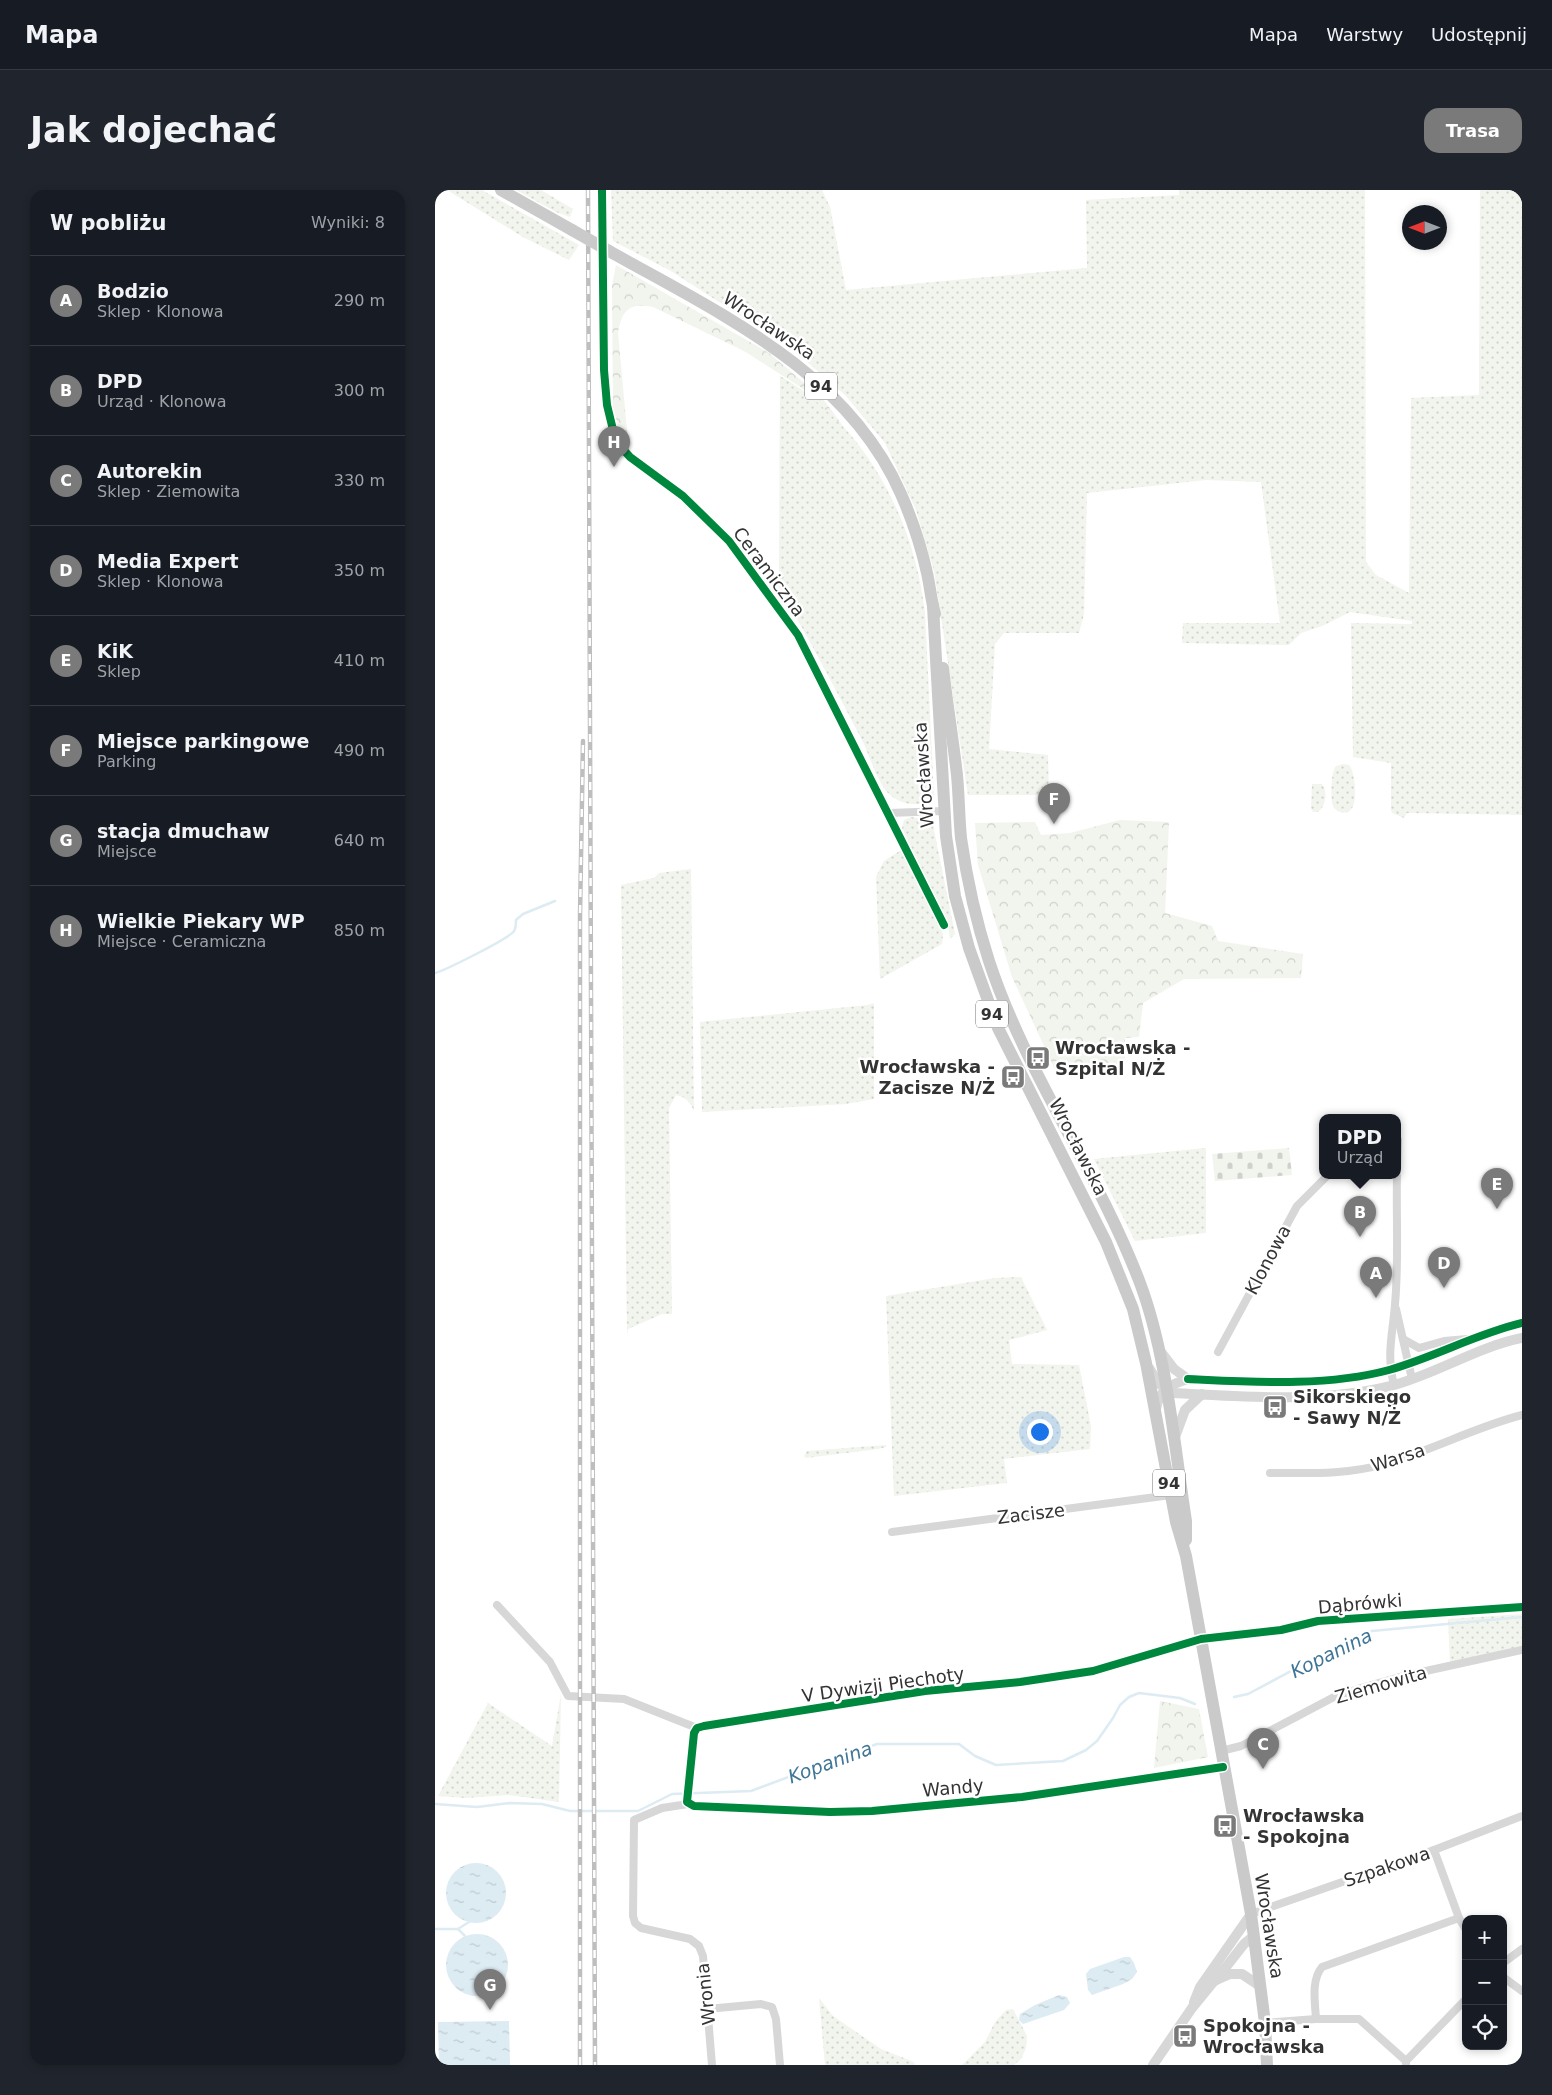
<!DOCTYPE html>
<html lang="pl">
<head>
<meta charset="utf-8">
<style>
  body { margin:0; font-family:"DejaVu Sans",sans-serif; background:#20242c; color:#f1f3f6 }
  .controls { position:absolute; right:15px; bottom:15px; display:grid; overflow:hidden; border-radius:10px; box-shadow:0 2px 8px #0003 }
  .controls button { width:45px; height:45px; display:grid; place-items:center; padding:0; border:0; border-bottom:1px solid #363941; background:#171b24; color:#f1f3f6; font:25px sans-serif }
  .compass { position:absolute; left:967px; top:15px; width:45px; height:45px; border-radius:50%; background:#171b24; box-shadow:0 2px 8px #0003; rotate:270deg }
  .you { position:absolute; left:604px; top:1241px; width:18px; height:18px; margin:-12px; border:4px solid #fff; border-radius:50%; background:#1a73e8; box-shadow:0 0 0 8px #1a73e833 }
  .badge { display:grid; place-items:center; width:32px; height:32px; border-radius:50%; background:#7a7a7a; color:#fff; font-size:16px; font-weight:700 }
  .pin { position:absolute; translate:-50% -41px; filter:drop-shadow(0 1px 2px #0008) }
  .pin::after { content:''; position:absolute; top:26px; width:18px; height:15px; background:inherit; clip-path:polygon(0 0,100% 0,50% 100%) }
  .popup { position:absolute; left:884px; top:924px; width:82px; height:65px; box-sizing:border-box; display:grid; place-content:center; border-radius:10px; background:#171b24; filter:drop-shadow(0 1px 4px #0005); font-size:16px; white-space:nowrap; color:#9ea1a6 }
  .popup b { font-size:19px; color:#f1f3f6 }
  .popup::after { content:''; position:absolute; left:50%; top:100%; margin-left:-10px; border:10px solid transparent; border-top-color:#171b24 }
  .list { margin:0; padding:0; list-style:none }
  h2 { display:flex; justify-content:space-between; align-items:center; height:65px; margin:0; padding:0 20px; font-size:21px }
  h2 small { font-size:16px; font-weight:400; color:#9ea1a6 }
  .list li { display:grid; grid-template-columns:32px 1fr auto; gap:15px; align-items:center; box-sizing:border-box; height:90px; padding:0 20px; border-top:1px solid #363941 }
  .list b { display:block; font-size:19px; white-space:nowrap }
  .list p { margin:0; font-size:16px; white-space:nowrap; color:#9ea1a6 }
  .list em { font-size:16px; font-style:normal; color:#9ea1a6 }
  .icon { flex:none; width:28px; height:28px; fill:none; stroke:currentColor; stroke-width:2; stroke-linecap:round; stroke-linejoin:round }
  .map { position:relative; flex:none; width:1087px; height:1875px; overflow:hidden; border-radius:15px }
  header { display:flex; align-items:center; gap:30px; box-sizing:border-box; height:70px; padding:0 25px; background:#171b24; border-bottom:1px solid #363941 }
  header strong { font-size:24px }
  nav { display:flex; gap:28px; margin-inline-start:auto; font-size:18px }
  .intro { display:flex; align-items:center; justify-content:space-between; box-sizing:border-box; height:120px; padding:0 30px }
  h1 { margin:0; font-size:35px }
  .button { padding:12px 22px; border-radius:15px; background:#7a7a7a; color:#fff; font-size:18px; font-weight:700 }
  main { display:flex; gap:30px; padding:0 30px }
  aside { flex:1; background:#171b24; border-radius:15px; box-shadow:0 2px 8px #0003 }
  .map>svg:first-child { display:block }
  .grass { fill:url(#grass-dots) }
  .forest { fill:url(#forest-crowns) }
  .cemetery { fill:url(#cemetery-stones) }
  .water { fill:url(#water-ripples) }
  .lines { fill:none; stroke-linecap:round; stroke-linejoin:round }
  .stream { stroke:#ddebf3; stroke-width:2.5 }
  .minor { stroke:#d7d7d7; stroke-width:8 }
  .tertiary { stroke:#d7d7d7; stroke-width:10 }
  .primary { stroke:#cacaca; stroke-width:12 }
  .rail-casing { stroke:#bebebe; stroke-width:4.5 }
  .rail { stroke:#fff; stroke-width:2.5; stroke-dasharray:8; stroke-linecap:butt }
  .primary-bridge { stroke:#cacaca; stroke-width:12 }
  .cycleway-casing { stroke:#fff; stroke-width:11 }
  .cycleway { stroke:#00873e; stroke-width:8 }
  .labels { text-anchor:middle; stroke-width:5; stroke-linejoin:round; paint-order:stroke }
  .shield { fill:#fff; stroke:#707070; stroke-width:1 }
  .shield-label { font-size:16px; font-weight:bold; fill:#333 }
  .street-label { font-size:18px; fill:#333; stroke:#fff }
  .poi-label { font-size:18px; font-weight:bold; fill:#333; stroke:#fff; text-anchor:start }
  .water-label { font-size:19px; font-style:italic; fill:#3f7597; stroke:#fff }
</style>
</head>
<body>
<header>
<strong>Mapa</strong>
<nav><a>Mapa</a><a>Warstwy</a><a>Udostępnij</a></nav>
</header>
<div class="intro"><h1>Jak dojechać</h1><a class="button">Trasa</a></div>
<main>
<aside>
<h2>W pobliżu<small>Wyniki: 8</small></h2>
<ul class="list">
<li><span class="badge">A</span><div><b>Bodzio</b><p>Sklep · Klonowa</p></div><em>290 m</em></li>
<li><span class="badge">B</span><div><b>DPD</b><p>Urząd · Klonowa</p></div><em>300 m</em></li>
<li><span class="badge">C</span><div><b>Autorekin</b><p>Sklep · Ziemowita</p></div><em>330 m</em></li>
<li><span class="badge">D</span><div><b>Media Expert</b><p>Sklep · Klonowa</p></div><em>350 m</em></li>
<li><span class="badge">E</span><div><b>KiK</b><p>Sklep</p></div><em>410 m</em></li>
<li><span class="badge">F</span><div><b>Miejsce parkingowe</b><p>Parking</p></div><em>490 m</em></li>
<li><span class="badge">G</span><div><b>stacja dmuchaw</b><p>Miejsce</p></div><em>640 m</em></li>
<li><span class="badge">H</span><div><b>Wielkie Piekary WP</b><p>Miejsce · Ceramiczna</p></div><em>850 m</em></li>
</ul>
</aside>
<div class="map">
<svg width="1087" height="1875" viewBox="0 0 1087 1875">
  <defs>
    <pattern id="grass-dots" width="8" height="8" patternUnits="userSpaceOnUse" patternTransform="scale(1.25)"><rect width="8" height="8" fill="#f1f5ed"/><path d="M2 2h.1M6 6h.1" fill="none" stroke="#cfd2cc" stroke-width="1.8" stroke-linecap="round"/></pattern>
    <pattern id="forest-crowns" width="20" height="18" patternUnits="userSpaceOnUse" patternTransform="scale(1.25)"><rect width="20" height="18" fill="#f1f5ed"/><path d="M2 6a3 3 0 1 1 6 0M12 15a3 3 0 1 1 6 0" fill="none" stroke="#cfd2cc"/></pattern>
    <pattern id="cemetery-stones" width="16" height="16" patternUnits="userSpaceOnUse" patternTransform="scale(1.25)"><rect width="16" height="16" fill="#f1f5ed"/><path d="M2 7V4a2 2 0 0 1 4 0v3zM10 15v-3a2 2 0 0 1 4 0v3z" fill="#cfd2cc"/></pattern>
    <pattern id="water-ripples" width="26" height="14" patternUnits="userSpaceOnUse" patternTransform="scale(1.25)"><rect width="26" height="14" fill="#ddebf3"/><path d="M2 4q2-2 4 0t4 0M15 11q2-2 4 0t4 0" fill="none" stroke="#becad1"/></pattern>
  </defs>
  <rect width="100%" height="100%" fill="#fff"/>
  <g class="grass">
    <polygon points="12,0 47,0 144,55 134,70 88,47"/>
    <polygon points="81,0 106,0 138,19 135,27 121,22"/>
    <polygon points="176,0 387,0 395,17 411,100 652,78 651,10 744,5 744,0 930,0 931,372 941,385 974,403 976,208 1044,205 1045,0 1087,0 1087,625 972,623 969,628 957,623 956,620 956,573 918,567 916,433 977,434 977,431 915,422 887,436 866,443 854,455 747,453 748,433 845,433 826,292 771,290 652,303 649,424 644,443 569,443 560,454 554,559 613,565 614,605 533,605 499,381 481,320 450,253 411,206 360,161 236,81 178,51"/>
    <path d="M345,186C430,234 479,328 490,423L499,607L495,612C480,616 465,615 453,603C444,595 434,565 428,552C400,498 371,443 340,391L344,381Z"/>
    <path d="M908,574L914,575C920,581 922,608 918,616C916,621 913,622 908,623C904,622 900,620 898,616C895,608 896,581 901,576Z"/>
    <path d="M877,594H887C893,602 891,616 883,622H878L876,618Z"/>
    <polygon points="476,627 493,630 498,635 520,744 515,749 513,735 467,638 469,630"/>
    <polygon points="466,660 469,662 504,734 508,744 507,754 445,789 441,687 449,671"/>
    <path d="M256,679L259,921C255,912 251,907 241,905L234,918L237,1124H227L193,1139L192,1143L186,695L219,688L224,683Z"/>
    <polygon points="439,813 439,909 411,914 267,922 265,832 433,815"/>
    <polygon points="771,958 771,1043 700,1051 659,969"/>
    <polygon points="586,1087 612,1140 574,1150 577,1174 644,1175 656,1236 655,1259 569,1269 572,1293 459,1306 451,1106 560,1088"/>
    <polygon points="451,1255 451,1257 443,1259 371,1268 369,1266 372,1261"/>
    <polygon points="1087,1424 1087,1456 1015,1472 1013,1429"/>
    <polygon points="126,1504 124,1612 74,1605 30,1608 3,1606 53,1513 117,1556"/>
    <polygon points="384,1808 398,1826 446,1859 479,1872 480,1875 390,1875"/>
    <polygon points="578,1819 592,1846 591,1858 586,1869 579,1875 527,1875 550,1852 560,1832 571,1820"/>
  </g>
  <g class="forest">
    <path d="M181,75L334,163L388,209L408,236L367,198L309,161L218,117C195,113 187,119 183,143L192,241L197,255L187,248L178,218L177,96Z"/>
    <polygon points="685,630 734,632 730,723 777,736 783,751 868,764 866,788 749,789 708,813 704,847 690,848 690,880 622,884 577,787 543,675 540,633 600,632 606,645 635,643"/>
    <polygon points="725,1511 764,1519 773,1567 719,1578"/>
  </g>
  <polygon class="cemetery" points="854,958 857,985 780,991 777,964"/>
  <g class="water">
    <circle cx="41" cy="1703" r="30"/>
    <circle cx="42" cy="1775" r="31"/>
    <polygon points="689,1767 695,1767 699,1773 702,1782 697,1789 688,1794 657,1805 653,1800 651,1784 655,1779"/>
    <polygon points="624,1805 632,1807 635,1813 629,1820 588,1834 584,1830 585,1824 600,1815"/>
    <polygon points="74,1831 75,1875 4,1875 3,1832"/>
  </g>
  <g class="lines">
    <g class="stream">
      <path d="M0,783C11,780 75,748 79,741C81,738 81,733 81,730L88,724L120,711"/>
      <polyline points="799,1507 813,1504 920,1447 937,1441 1087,1427"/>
      <polyline points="0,1614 42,1617 75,1613 107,1614 135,1621 203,1621 237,1604 316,1601 442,1554 524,1554 540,1566 561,1575 628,1571 651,1560 662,1551 678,1528 685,1515 694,1507 704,1503 745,1508 760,1514"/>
      <polyline points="0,1739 23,1739 30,1746"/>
      <polyline points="23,1739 34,1732"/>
    </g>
    <g class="minor">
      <polyline points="167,0 169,180 172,215 179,244 186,257 195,267 248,306 294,351 363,445 509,735"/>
      <polyline points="454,623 509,621"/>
      <polyline points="962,979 963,950"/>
      <polyline points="961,1119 977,1189"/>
      <polyline points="968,1149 984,1158 1009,1151 1032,1149"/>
      <polyline points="783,1162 862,1016 892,986"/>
      <path d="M959,1195C951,1164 958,1143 960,1114C964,1071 961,1028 962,986"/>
      <path d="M835,1283C873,1283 912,1285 949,1274C996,1261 1040,1237 1087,1225"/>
      <polyline points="457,1342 736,1305"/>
      <polyline points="62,1415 115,1472 133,1506 189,1509 262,1538"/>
      <polyline points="786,1561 806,1556 899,1507 926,1498 968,1486 1087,1460"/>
      <polyline points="788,1577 587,1607 437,1621 395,1622 259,1616 252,1612 259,1543 262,1538 269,1536 490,1501 585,1492 658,1481 766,1449 846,1440 883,1431 1087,1417"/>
      <polyline points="253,1614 227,1618 199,1630 198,1726 200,1733 206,1738 255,1749 264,1756 268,1766 277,1875"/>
      <polyline points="999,1660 1024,1728 1031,1740"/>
      <polyline points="816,1724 999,1660 1087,1626"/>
      <polyline points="1068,1773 1087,1759"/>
      <polyline points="1068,1787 1087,1801"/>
      <polyline points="272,1819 326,1814 337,1817 341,1829 345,1875"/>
      <path d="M881,1829C880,1812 876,1790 887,1777L1024,1728"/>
      <polyline points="830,1833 881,1829 924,1829 971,1871 971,1875"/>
      <polyline points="971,1871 1031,1809"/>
    </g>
    <g class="tertiary">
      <polyline points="726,1162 739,1179 753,1189"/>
      <path d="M714,1178L724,1194L740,1203C811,1207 891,1213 959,1195C1003,1183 1042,1157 1087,1148"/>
      <path d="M721,1219C724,1200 736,1194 753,1189C819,1192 891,1197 954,1180C1000,1167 1041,1144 1087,1133"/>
      <polyline points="740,1247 750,1220 767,1204"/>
      <polyline points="780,1791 809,1754 819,1746"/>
      <polyline points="759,1812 765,1797 816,1724"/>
      <polyline points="718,1875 757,1818 779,1791 795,1784 807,1784 825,1796"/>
    </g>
    <g class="primary">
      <polyline points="66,0 137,40"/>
      <path d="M174,61C284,123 412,181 466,304C477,329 486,356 492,383C495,396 496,410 500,424"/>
      <polyline points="498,416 511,646 520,706 534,758 563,838 671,1052 698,1119 711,1173 741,1332 751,1366 816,1724 830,1833 832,1875"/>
      <path d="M508,478C512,514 518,549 522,585C524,606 524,627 526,648C532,690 541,731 554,771C591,884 663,982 705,1093C732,1165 739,1254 751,1331V1350"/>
    </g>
    <defs>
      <g id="rail">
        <polyline points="153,0 160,1875"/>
        <polyline points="145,1875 145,726 148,551"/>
      </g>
    </defs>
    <use href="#rail" class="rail-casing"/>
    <use href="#rail" class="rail"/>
    <polyline class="primary-bridge" points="137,40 174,61"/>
    <defs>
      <g id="cycleway">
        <polyline points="167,0 169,180 172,215 179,244 186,257 195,267 248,306 294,351 363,445 509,735"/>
        <path d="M753,1189C819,1192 891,1197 954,1180C1000,1167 1041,1144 1087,1133"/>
        <polyline points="788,1577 587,1607 437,1621 395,1622 259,1616 252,1612 259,1543 262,1538 269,1536 490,1501 585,1492 658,1481 766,1449 846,1440 883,1431 1087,1417"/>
      </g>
    </defs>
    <use href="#cycleway" class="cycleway-casing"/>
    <use href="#cycleway" class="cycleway"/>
  </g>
  <defs>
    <symbol id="bus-square" viewBox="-11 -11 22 22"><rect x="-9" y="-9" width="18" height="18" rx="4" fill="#7a7a7a" stroke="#fff"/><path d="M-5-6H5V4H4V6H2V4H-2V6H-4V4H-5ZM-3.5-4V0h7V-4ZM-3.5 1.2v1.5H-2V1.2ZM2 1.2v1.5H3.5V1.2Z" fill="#fff"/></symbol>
  </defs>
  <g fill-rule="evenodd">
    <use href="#bus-square" x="589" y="854" width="28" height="28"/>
    <use href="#bus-square" x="564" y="873" width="28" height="28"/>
    <use href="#bus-square" x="826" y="1203" width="28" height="28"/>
    <use href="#bus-square" x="776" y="1622" width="28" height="28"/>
    <use href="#bus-square" x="736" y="1832" width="28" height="28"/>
  </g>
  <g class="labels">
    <g class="shield">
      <rect x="370" y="182.5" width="32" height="27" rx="4"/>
      <rect x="541" y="810.5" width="32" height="27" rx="4"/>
      <rect x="718" y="1279.5" width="32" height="27" rx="4"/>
    </g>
    <g class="shield-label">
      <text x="386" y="202">94</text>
      <text x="557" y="830">94</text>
      <text x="734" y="1299">94</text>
    </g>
    <g class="street-label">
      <text transform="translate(334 136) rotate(34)" y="6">Wrocławska</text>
      <text transform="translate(334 382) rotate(53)" y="6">Ceramiczna</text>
      <text transform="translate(489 585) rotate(-94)" y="6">Wrocławska</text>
      <text transform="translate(643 957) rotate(63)" y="6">Wrocławska</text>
      <text transform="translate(833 1070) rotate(-62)" y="6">Klonowa</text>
      <text transform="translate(963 1268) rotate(-18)" y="6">Warsa</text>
      <text transform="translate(596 1324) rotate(-7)" y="6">Zacisze</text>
      <text transform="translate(925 1414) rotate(-5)" y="6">Dąbrówki</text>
      <text transform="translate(448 1495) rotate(-8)" y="6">V Dywizji Piechoty</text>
      <text transform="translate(946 1495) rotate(-16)" y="6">Ziemowita</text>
      <text transform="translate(518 1598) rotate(-5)" y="6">Wandy</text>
      <text transform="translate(952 1677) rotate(-19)" y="6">Szpakowa</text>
      <text transform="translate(834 1736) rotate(81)" y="6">Wrocławska</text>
      <text transform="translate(271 1804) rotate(-96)" y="6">Wronia</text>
    </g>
    <g class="poi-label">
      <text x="620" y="864">Wrocławska -<tspan x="620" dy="21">Szpital N/Ż</tspan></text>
      <text x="560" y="883" text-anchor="end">Wrocławska -<tspan x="560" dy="21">Zacisze N/Ż</tspan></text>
      <text x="858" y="1213">Sikorskiego<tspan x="858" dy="21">- Sawy N/Ż</tspan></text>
      <text x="808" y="1632">Wrocławska<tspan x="808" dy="21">- Spokojna</tspan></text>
      <text x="768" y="1842">Spokojna -<tspan x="768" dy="21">Wrocławska</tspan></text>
    </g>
    <g class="water-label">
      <text transform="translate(896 1463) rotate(-26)" y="7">Kopanina</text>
      <text transform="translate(395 1572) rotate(-20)" y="7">Kopanina</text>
    </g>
  </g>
</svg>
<div class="controls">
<button>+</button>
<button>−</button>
<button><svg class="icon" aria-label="locate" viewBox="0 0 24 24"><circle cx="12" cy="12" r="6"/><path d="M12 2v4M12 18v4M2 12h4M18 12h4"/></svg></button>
</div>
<svg class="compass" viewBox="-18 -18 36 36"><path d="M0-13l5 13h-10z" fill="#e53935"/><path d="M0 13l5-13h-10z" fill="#9ea1a6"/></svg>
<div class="you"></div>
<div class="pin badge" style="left:941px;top:1108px">A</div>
<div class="pin badge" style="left:925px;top:1047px">B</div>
<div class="popup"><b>DPD</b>Urząd</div>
<div class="pin badge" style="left:828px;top:1579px">C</div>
<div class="pin badge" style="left:1009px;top:1098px">D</div>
<div class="pin badge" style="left:1062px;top:1019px">E</div>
<div class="pin badge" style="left:619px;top:634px">F</div>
<div class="pin badge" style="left:55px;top:1820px">G</div>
<div class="pin badge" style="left:179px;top:277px">H</div>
</div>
</main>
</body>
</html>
